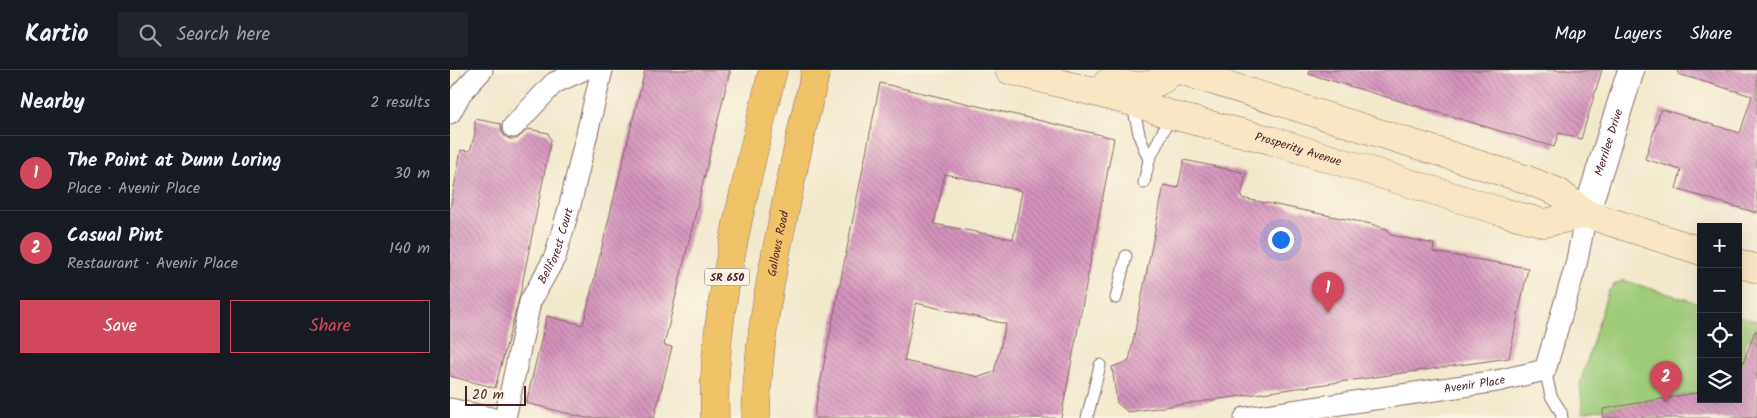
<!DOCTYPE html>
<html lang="en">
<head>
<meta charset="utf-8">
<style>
  body { margin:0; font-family:Kalam,sans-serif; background:#20242c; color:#f1f3f6 }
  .controls { position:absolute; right:15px; bottom:15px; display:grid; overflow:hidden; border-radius:0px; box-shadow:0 5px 20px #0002 }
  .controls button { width:45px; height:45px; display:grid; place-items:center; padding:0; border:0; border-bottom:1px solid #363941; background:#171b24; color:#f1f3f6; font:25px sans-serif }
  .scale { position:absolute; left:15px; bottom:12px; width:61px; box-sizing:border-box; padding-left:5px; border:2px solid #4a1f2b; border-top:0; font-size:14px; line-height:18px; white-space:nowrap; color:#4a1f2b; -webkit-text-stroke:4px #fcf5e5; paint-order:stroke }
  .you { position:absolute; left:830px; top:169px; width:18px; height:18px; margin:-12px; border:4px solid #fff; border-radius:50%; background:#1a73e8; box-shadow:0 0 0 8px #1a73e833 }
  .badge { display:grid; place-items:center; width:32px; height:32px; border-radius:50%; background:#d1495b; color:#fff; font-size:16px; font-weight:700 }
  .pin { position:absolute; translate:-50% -41px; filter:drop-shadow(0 1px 2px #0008) }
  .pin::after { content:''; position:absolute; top:26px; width:18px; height:15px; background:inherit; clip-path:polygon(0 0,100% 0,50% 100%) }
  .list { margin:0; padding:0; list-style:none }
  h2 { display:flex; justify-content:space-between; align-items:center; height:65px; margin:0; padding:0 20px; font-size:21px }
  h2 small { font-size:16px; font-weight:400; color:#9ea1a6 }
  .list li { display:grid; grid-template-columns:32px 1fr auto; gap:15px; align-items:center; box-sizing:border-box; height:75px; padding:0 20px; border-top:1px solid #363941 }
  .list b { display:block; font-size:19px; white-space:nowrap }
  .list p { margin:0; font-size:16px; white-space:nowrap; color:#9ea1a6 }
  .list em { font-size:16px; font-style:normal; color:#9ea1a6 }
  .actions { display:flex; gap:10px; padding:15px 20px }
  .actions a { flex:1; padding:11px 0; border:1px solid #d1495b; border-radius:0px; text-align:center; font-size:18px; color:#d1495b }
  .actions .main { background:#d1495b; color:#fff }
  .icon { flex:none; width:28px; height:28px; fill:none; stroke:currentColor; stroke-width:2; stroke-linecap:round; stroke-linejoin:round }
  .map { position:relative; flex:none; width:1307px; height:348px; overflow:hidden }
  header { display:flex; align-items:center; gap:30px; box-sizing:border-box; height:70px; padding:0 25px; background:#171b24; border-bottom:1px solid #363941 }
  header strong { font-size:24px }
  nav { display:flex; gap:28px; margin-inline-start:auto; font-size:18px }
  .search { width:350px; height:45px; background:#20242c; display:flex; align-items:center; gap:12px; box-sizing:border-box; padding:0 18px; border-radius:0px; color:#9ea1a6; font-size:19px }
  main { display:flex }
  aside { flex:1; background:#171b24 }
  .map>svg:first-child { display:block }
  .park { fill:#9fcb79; stroke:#747552 }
  .building { fill:url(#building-back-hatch); fill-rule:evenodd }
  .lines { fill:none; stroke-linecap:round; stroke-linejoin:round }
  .service-casing { stroke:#856664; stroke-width:13 }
  .minor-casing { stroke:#856664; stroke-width:23 }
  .tertiary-casing { stroke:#856664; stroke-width:28 }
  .secondary-casing { stroke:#856664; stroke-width:29 }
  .primary-casing { stroke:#856664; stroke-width:29 }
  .service { stroke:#fff; stroke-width:11 }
  .minor { stroke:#fff; stroke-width:21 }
  .tertiary { stroke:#fff; stroke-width:26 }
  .secondary { stroke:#f9e7c3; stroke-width:28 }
  .primary { stroke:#f0c369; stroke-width:28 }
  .labels { text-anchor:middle; stroke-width:4; stroke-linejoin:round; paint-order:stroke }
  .shield { fill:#fcf5e5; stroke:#7f5f63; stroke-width:1 }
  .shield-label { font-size:11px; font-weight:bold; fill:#4a1f2b }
  .street-label { font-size:12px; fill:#4a1f2b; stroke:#fcf5e5 }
</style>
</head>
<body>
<header>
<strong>Kartio</strong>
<div class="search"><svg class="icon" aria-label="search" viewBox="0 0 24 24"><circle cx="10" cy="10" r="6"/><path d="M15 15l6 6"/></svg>Search here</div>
<nav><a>Map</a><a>Layers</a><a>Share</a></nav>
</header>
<main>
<aside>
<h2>Nearby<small>2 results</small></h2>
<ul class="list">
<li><span class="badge">1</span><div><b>The Point at Dunn Loring</b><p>Place · Avenir Place</p></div><em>30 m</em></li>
<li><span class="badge">2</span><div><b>Casual Pint</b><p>Restaurant · Avenir Place</p></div><em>140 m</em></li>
</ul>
<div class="actions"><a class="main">Save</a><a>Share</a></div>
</aside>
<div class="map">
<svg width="1307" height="348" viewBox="0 0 1307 348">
  <defs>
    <pattern id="building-back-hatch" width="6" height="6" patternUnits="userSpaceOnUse" patternTransform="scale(1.25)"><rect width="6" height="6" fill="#d593bc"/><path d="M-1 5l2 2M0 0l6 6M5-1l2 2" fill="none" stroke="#af7799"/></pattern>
  </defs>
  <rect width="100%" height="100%" fill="#fcf5e5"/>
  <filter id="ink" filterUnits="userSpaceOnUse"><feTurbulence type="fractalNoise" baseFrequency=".02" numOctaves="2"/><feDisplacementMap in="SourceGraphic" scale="10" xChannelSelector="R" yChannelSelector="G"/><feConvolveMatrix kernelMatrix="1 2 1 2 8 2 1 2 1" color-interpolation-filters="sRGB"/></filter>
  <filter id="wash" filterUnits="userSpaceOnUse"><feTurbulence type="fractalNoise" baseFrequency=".0096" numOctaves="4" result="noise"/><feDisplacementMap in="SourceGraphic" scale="20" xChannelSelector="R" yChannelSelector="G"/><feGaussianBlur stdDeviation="1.12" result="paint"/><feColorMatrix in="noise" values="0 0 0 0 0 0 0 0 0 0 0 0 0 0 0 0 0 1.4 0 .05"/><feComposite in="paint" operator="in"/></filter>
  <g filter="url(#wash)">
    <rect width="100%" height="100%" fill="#f2e9cd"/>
    <g class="park">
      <polygon points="1173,210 1251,234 1251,322 1133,343 1130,314 1158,221 1164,215"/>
      <polygon points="1288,246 1307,251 1307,266 1297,270 1294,278 1296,285 1288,307"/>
    </g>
    <g id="blocks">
      <g class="building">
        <polygon points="195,0 280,0 214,275 222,277 204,348 136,348 76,333 97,246 133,255"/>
        <polygon points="860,0 1152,0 1131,69 1109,63 1104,77 859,4"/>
        <polygon points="1229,0 1307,0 1307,143 1226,119 1231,100 1195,89 1211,39 1290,63 1302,26 1228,4"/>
        <path d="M430,13L664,68L611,348H365V339ZM495,104L572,121L563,169L484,154ZM466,233L556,254L544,302L529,307L454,291Z"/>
        <polygon points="25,49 51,54 51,61 54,66 60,69 67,69 78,59 98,63 101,70 70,225 45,318 0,306 0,140 11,80 20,81 25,64"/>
        <polygon points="734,90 796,103 791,128 921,154 937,159 941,165 984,174 983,182 1078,198 1059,288 678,342 667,333 662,297 679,291 714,115 728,118"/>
        <polygon points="1305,261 1307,261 1307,348 1153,348 1153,339 1251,322 1251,329 1288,329 1288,307"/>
      </g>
    </g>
  </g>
  <g filter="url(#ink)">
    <use href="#blocks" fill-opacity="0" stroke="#856664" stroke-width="1"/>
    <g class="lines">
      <defs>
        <g id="service">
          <polyline points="680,36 684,41 690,68 699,90"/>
          <polyline points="694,113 699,90 721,45"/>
          <polyline points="666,228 676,186"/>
          <polyline points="1095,300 1101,326 1111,342 1112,348"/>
          <polyline points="637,348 650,295"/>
        </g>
        <g id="minor">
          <polyline points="0,43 11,23 32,0"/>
          <polyline points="63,57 104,13 133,0"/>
          <polyline points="0,339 41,348"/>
          <path id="s1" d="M55,348L80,232L105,187L120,135L152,0"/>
          <path id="s2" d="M795,348L1047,311L1095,300L1126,195L1136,144"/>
        </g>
        <g id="tertiary">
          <path id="s3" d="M1136,144L1181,0"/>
        </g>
        <g id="secondary">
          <path id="s4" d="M559,0L690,34L721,45L820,70L1053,142L1094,153L1136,144"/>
          <polyline points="729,0 1075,109 1108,122 1136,144 1251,181"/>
          <path d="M657,13C681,15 706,22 722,0"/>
          <polyline points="1288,193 1307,199"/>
        </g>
        <g id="primary">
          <path d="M265,348C262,279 275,212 289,145C300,96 311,48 323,0"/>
          <path id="s5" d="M306,348C307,280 319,215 333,149C343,99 354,49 366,0"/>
        </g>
      </defs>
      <use href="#service" class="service-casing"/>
      <use href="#minor" class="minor-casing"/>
      <use href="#tertiary" class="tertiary-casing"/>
      <use href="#secondary" class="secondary-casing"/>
      <use href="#primary" class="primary-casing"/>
      <use href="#service" class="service"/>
      <use href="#minor" class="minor"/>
      <use href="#tertiary" class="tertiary"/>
      <use href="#secondary" class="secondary"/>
      <use href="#primary" class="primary"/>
    </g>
  </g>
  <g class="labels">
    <rect class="shield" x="254.5" y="198.5" width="45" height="17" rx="4"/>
    <g class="shield-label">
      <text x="277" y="211">SR 650</text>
    </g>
    <g class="street-label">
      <text dy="4" stroke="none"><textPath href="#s3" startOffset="75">Merrilee Drive</textPath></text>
      <text dy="4" stroke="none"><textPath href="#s4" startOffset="300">Prosperity Avenue</textPath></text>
      <text dy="4" stroke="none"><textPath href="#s5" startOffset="176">Gallows Road</textPath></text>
      <text dy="4" stroke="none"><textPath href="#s1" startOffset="181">Bellforest Court</textPath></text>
      <text dy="4" stroke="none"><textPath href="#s2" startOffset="232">Avenir Place</textPath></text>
    </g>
  </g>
</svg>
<div class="controls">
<button>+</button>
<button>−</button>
<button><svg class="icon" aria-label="locate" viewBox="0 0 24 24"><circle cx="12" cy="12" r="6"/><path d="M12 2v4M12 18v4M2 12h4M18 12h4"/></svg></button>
<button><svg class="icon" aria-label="layers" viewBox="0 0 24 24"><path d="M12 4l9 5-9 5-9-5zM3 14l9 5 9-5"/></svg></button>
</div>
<div class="scale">20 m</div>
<div class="you"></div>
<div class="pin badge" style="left:878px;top:243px">1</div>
<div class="pin badge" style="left:1216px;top:332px">2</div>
</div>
</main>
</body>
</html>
